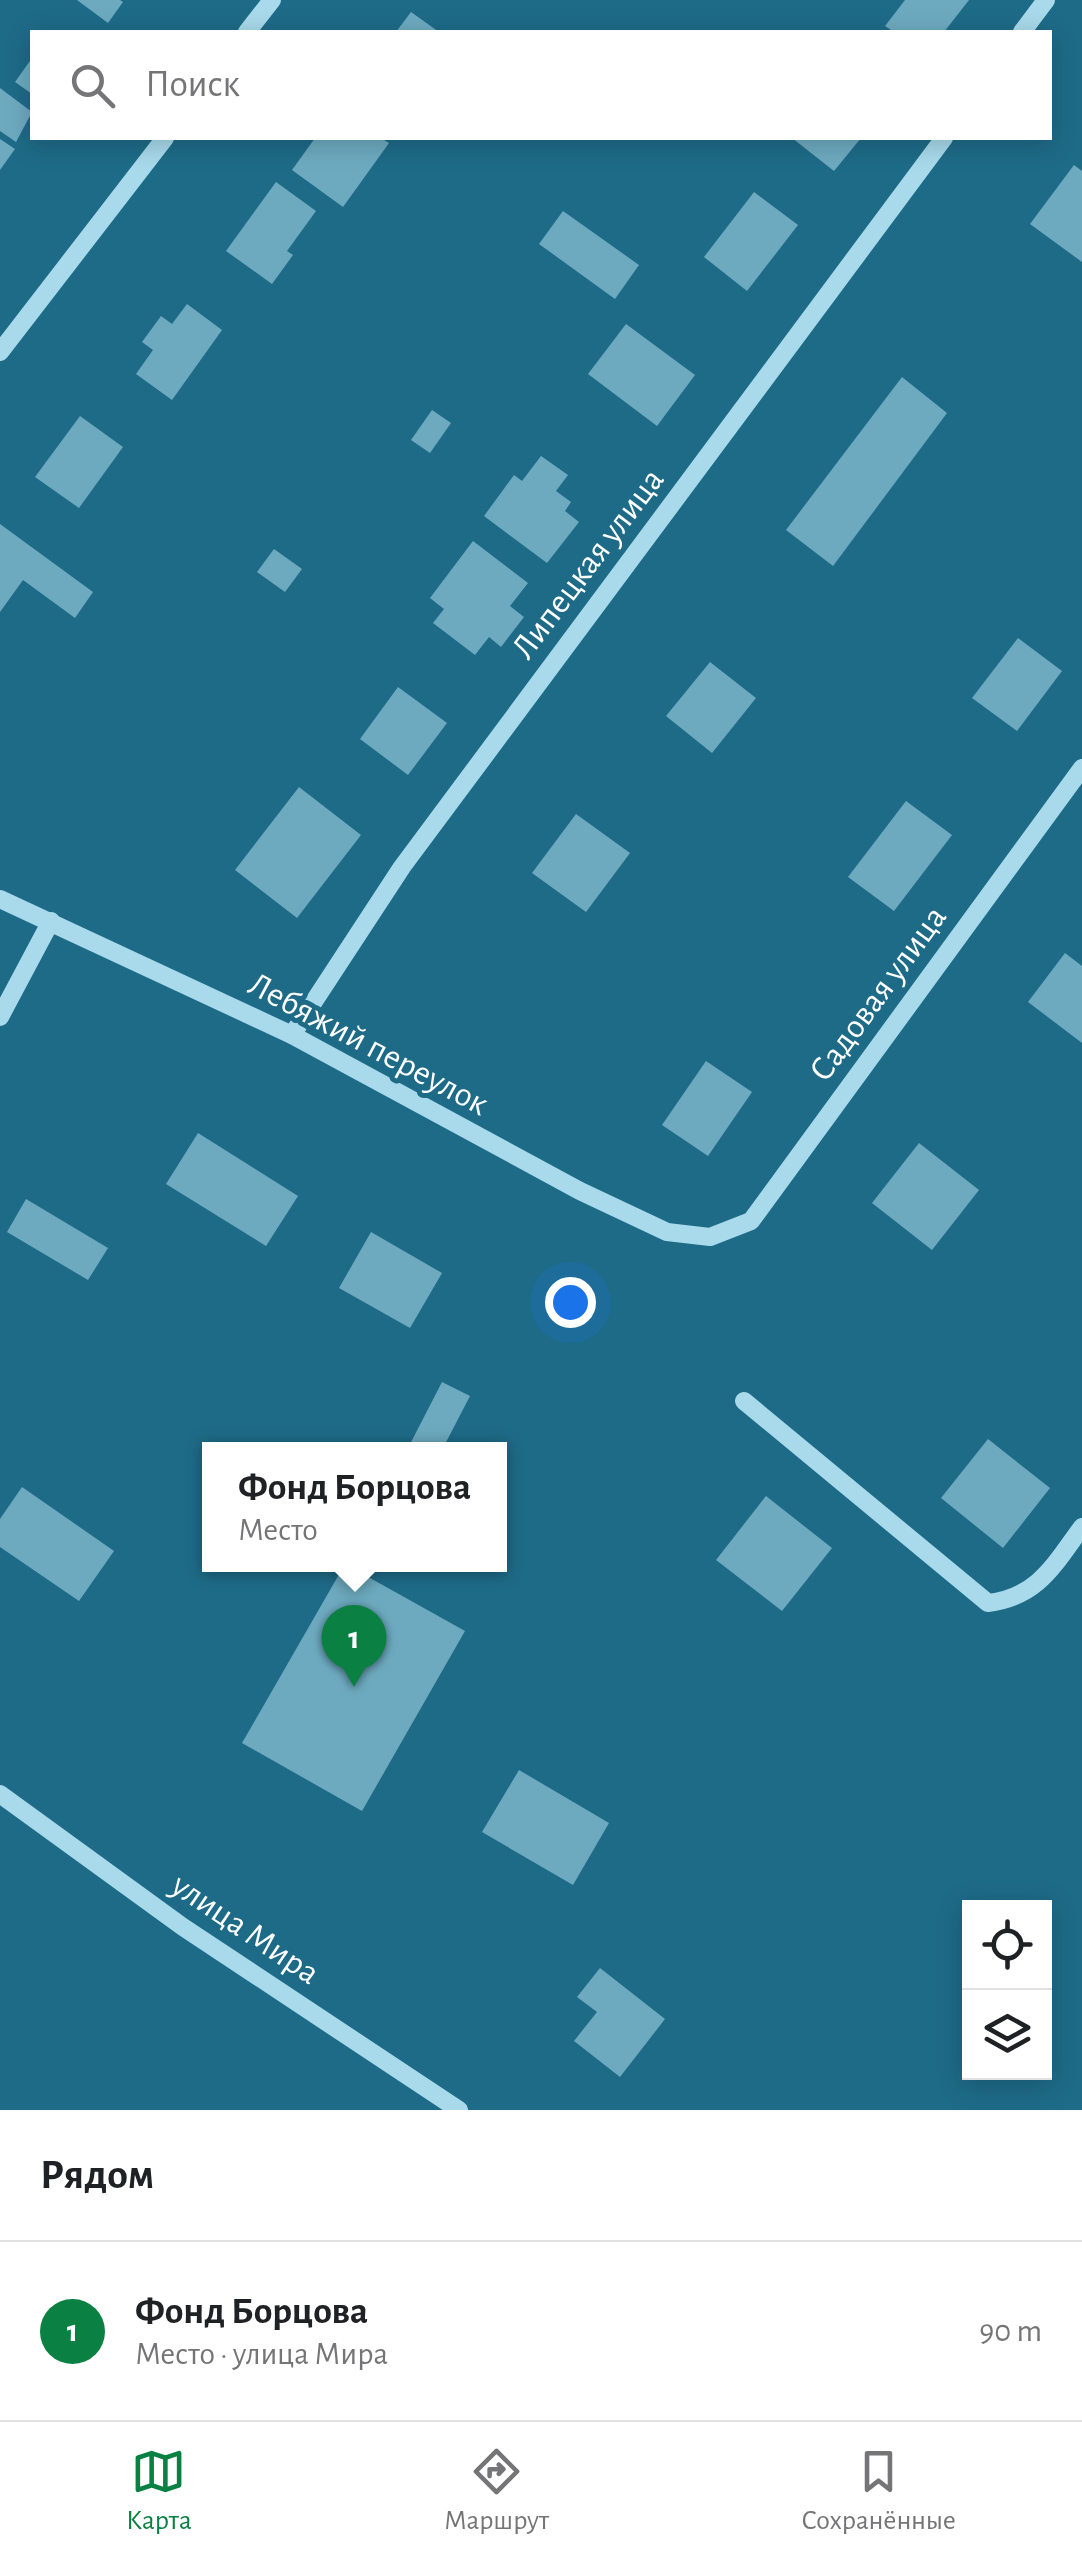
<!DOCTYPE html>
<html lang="ru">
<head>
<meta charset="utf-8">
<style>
  body { margin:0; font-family:"Alegreya Sans",sans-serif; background:#f2f2f2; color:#202124 }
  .controls { position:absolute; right:30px; bottom:30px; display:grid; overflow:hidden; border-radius:0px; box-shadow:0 5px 25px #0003 }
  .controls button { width:90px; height:90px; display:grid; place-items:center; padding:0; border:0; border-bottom:2px solid #e0e0e0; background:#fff; color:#202124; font:50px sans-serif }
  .you { position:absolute; left:570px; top:1302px; width:35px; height:35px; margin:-25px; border:8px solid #fff; border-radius:50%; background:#1a73e8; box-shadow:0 0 0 15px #1a73e833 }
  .badge { display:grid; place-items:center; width:65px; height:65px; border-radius:50%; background:#0b8043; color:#fff; font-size:32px; font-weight:700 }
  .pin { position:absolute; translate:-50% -82px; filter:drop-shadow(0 2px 5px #0008) }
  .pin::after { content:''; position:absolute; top:52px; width:35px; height:30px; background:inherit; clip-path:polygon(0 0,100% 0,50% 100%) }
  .popup { position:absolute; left:202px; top:1442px; width:305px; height:130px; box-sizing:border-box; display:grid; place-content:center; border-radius:0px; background:#fff; filter:drop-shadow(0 2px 8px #0005); font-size:32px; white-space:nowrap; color:#757577 }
  .popup b { font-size:38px; color:#202124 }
  .popup::after { content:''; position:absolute; left:50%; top:100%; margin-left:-20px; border:20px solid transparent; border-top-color:#fff }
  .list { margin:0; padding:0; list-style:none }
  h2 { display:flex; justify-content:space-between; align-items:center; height:130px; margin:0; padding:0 40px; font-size:42px }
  h2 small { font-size:32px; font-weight:400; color:#757577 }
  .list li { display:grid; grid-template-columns:65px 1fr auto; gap:30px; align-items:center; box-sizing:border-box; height:180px; padding:0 40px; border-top:2px solid #e0e0e0 }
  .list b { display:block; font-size:38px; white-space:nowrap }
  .list p { margin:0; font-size:32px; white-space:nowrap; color:#757577 }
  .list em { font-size:32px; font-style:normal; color:#757577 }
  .icon { flex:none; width:55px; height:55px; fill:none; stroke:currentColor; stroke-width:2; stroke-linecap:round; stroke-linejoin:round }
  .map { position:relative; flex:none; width:1082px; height:2110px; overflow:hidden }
  .search { position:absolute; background:#fff; box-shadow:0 5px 25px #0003; left:30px; right:30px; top:30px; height:110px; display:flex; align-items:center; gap:25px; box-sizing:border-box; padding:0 35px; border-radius:0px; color:#757577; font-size:38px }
  .sheet { height:310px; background:#fff }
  nav { display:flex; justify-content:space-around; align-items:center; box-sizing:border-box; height:140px; border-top:2px solid #e0e0e0; background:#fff; font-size:28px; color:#757577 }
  nav a { display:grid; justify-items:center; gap:5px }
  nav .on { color:#0b8043 }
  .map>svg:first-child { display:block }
  .building { fill:#6daac0 }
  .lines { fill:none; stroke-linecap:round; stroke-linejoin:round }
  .minor { stroke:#a8daeb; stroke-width:18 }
  .labels { text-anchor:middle; stroke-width:10; stroke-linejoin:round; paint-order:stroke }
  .street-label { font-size:35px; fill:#fff; stroke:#1e6b88 }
</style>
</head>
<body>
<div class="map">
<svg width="1082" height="2110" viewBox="0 0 1082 2110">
  <rect width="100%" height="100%" fill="#1e6b88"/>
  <g class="building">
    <polygon points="77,0 120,0 123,2 108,23"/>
    <polygon points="905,0 969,0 944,32 894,32 885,26"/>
    <polygon points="411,12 439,32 396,32"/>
    <polygon points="32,58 32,94 15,82"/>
    <polygon points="0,88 32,112 16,142 0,131"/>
    <polygon points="315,138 381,138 389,143 343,207 292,170"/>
    <polygon points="792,138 861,138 834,171"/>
    <polygon points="0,139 15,149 0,170"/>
    <polygon points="1074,165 1082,171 1082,262 1030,224"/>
    <polygon points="276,182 316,211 287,251 293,255 272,284 226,251"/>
    <polygon points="754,192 798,225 747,291 704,257"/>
    <polygon points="563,211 639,265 615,299 539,244"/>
    <polygon points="187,304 222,330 172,400 136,374 153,350 142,342 161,316 172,324"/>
    <polygon points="626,324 695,375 657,426 588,374"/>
    <polygon points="902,377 947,413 833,566 786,530"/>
    <polygon points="432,410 451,423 430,453 411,440"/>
    <polygon points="80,416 123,447 79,508 35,477"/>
    <polygon points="541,456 568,475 556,491 571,502 565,511 579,522 547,563 484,516 514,475 522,481"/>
    <polygon points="0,524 93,592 75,618 23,580 0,612"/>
    <polygon points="473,541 528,583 510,606 524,617 501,647 489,637 475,655 433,623 444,609 430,598"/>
    <polygon points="274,549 302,569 285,592 257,572"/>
    <polygon points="1018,638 1062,671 1017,731 972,698"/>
    <polygon points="710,662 756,698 712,753 666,716"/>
    <polygon points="398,687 447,723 408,775 360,739"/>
    <polygon points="299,787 361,835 297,918 235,870"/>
    <polygon points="906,801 952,835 894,911 848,877"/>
    <polygon points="576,814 630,853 586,912 532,873"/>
    <polygon points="1065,953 1082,966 1082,1043 1028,1002"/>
    <polygon points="706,1061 752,1092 708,1156 662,1125"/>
    <polygon points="198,1133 298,1196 266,1246 166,1184"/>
    <polygon points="919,1143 979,1190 932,1250 872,1203"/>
    <polygon points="26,1199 108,1248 88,1280 7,1232"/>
    <polygon points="371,1232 442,1273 410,1328 339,1288"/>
    <polygon points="442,1382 470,1396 442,1450 407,1450"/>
    <polygon points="988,1439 1050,1488 1003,1548 941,1498"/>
    <polygon points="22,1487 114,1551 79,1601 0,1547 0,1519"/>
    <polygon points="766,1496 832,1548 782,1611 716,1560"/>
    <polygon points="345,1564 465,1631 362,1811 242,1743"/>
    <polygon points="519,1770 609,1823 573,1885 482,1832"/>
    <polygon points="600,1968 665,2019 620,2077 574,2041 597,2012 577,1997"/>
  </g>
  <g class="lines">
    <g class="minor">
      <polyline points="247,32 272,0"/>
      <polyline points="1022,32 1046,0"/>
      <polyline points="0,352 165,138"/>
      <polyline points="0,899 292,1035 580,1191 667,1232 710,1237 751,1221 1082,768"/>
      <polyline points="0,1017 51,921"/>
      <polyline points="292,1035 402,867 944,138"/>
      <path d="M744,1401L988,1603C1038,1597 1054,1565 1082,1527"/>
      <polyline points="0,1794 183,1927 459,2110"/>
    </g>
  </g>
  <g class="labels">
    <g class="street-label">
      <text transform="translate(587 563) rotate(-53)" y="12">Липецкая улица</text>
      <text transform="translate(877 993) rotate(-54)" y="12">Садовая улица</text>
      <text transform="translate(369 1043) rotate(28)" y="12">Лебяжий переулок</text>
      <text transform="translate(246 1928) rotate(34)" y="12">улица Мира</text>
    </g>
  </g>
</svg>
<div class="controls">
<button><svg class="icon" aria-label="locate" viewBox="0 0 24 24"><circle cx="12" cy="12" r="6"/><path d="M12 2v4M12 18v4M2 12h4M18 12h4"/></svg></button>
<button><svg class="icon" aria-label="layers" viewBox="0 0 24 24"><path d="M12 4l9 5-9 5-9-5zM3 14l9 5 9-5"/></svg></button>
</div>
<div class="you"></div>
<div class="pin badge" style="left:354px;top:1687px">1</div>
<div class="popup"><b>Фонд Борцова</b>Место</div>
<div class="search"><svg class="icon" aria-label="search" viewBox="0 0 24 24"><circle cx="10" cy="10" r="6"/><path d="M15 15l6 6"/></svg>Поиск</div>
</div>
<section class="sheet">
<h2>Рядом<small></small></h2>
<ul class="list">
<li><span class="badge">1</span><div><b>Фонд Борцова</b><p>Место · улица Мира</p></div><em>90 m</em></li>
</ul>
</section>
<nav>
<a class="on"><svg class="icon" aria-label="map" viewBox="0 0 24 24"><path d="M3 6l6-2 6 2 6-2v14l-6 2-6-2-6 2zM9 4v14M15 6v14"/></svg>Карта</a>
<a><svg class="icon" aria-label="directions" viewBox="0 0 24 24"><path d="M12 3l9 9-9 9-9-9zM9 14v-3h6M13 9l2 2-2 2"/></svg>Маршрут</a>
<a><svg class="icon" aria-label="saved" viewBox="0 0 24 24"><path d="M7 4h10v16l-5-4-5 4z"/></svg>Сохранённые</a>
</nav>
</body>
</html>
